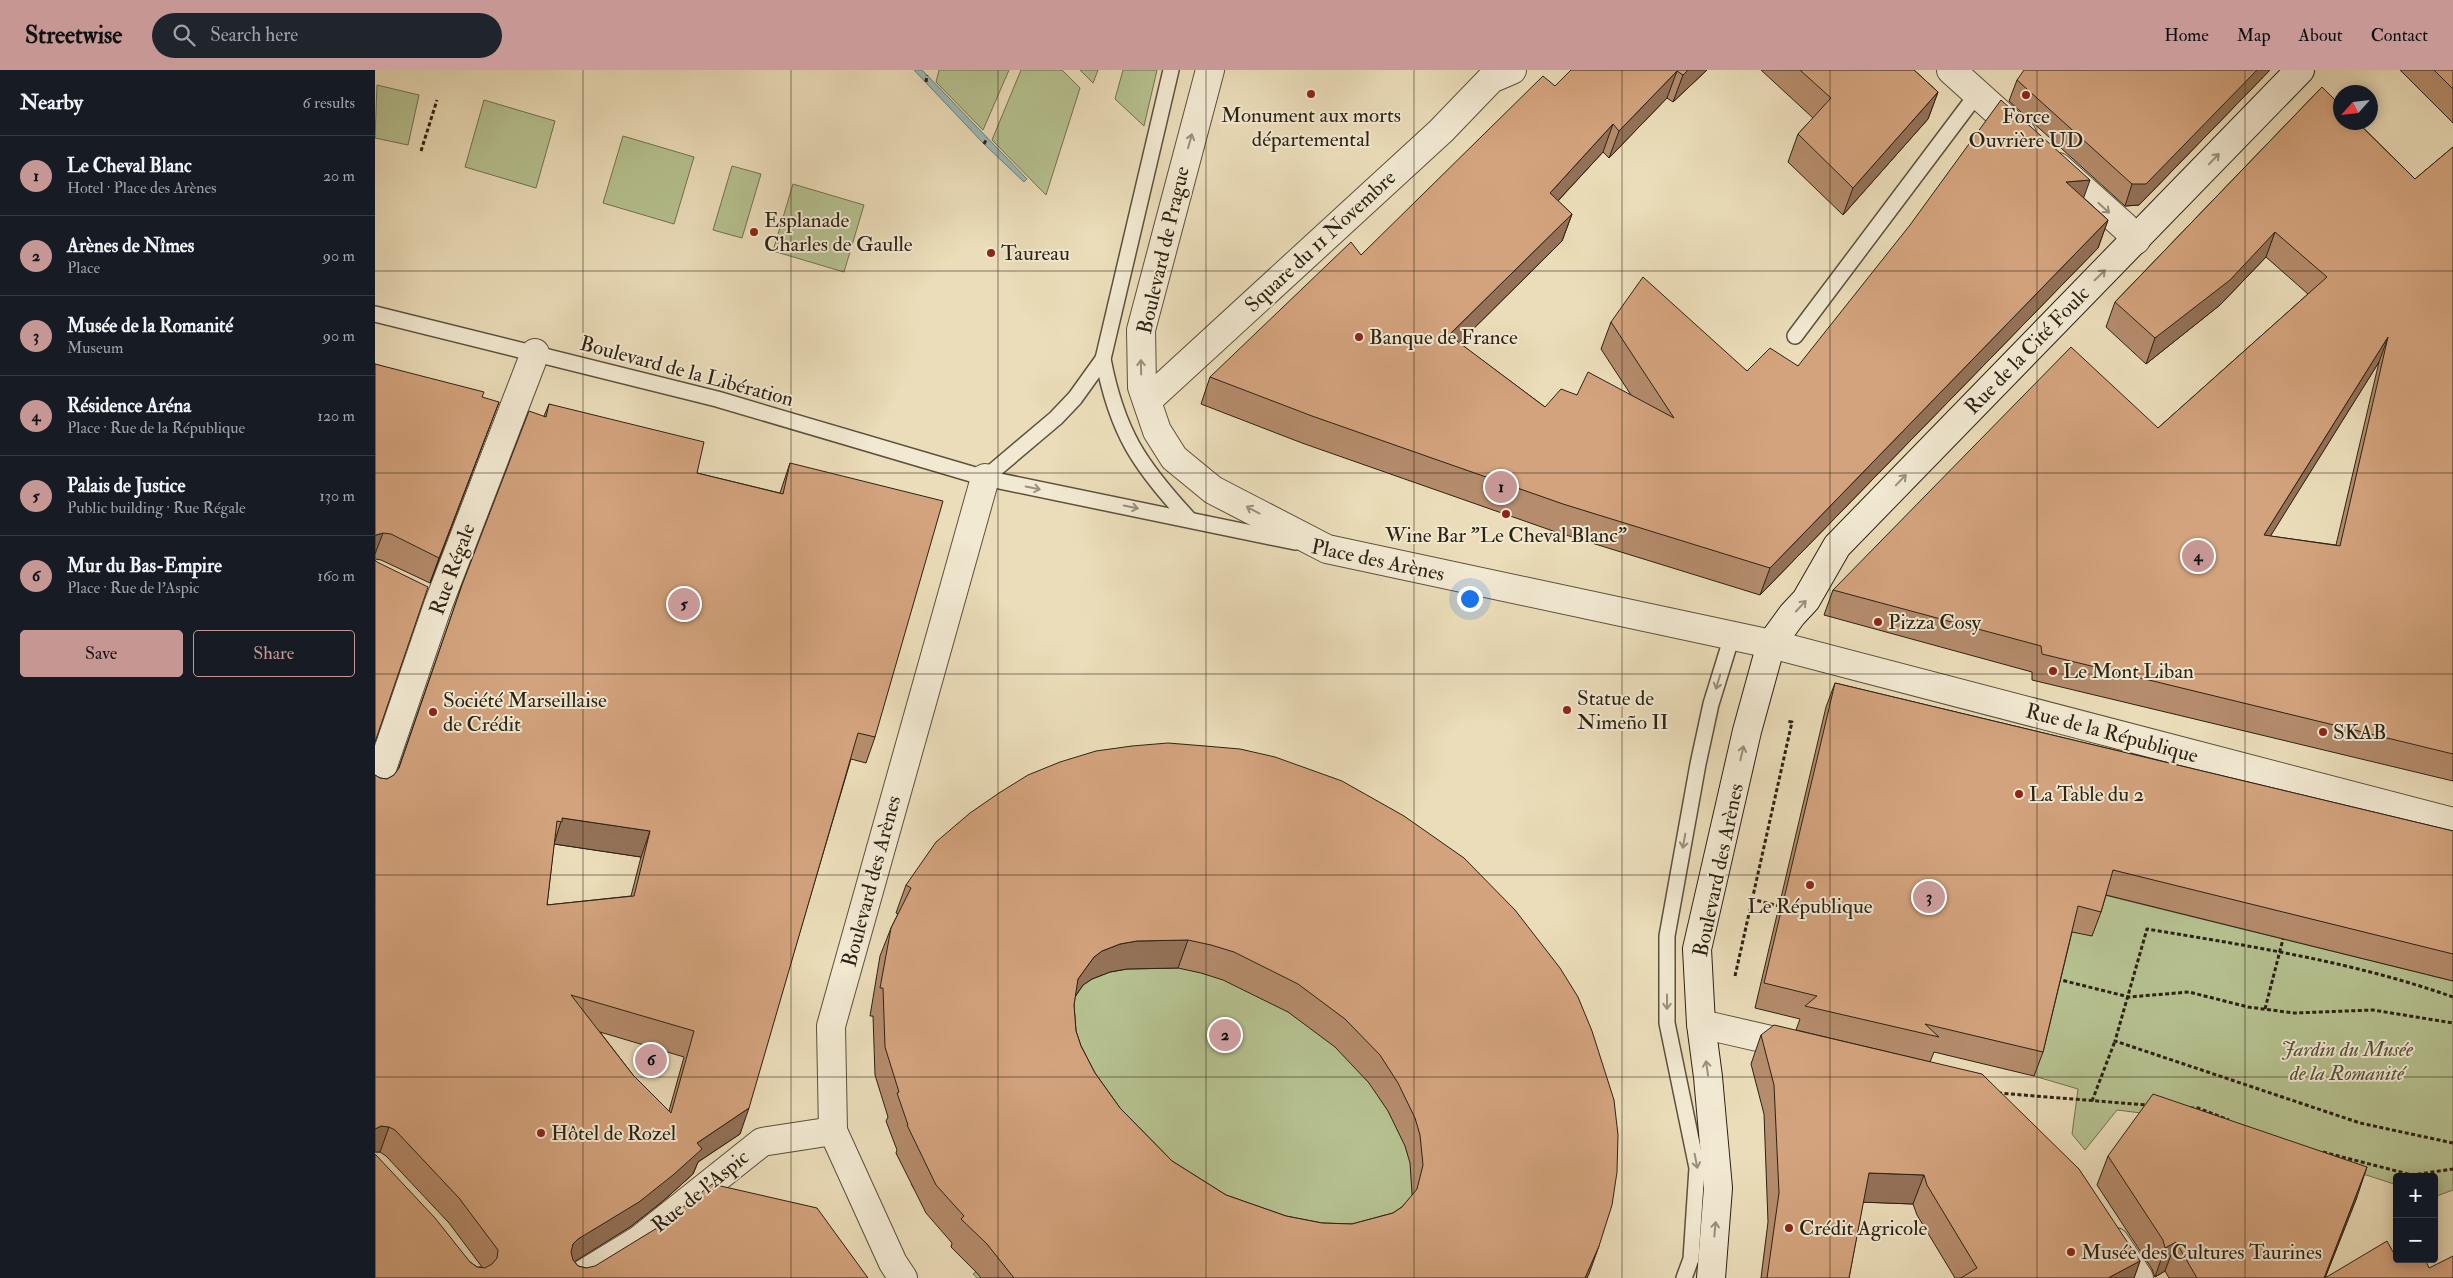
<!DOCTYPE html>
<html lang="en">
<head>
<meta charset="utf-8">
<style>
  body { margin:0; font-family:"IM FELL Double Pica",serif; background:#20242c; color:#f1f3f6 }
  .controls { position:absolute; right:15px; bottom:15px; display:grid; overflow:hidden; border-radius:5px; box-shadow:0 2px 12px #0003 }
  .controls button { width:45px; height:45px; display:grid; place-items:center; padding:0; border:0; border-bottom:1px solid #363941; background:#171b24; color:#f1f3f6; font:25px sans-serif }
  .compass { position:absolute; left:1958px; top:15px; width:45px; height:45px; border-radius:50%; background:#171b24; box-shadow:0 2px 12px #0003; rotate:243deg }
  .you { position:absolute; left:1094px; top:528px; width:18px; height:18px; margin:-12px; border:4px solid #fff; border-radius:50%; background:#1a73e8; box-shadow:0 0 0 8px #1a73e833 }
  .badge { display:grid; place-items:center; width:32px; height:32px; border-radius:50%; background:#c59692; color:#111; font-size:16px; font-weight:700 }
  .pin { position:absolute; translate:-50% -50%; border:2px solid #fff; box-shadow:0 1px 5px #0006 }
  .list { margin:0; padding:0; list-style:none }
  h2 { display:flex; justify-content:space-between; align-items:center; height:65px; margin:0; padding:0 20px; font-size:21px }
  h2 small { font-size:16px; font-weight:400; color:#9ea1a6 }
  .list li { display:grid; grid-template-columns:32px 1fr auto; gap:15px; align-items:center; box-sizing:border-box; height:80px; padding:0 20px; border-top:1px solid #363941 }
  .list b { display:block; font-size:19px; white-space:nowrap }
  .list p { margin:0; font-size:16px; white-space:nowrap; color:#9ea1a6 }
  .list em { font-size:16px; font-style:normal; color:#9ea1a6 }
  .actions { display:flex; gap:10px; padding:15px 20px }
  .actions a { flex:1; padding:11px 0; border:1px solid #c59692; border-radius:5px; text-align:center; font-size:18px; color:#c59692 }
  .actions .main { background:#c59692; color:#111 }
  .icon { flex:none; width:28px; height:28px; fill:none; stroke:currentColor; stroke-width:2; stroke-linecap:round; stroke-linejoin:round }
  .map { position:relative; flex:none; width:2078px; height:1208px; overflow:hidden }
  header { display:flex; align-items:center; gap:30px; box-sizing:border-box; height:70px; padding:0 25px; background:#c59692; color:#111 }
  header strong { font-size:24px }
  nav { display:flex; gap:28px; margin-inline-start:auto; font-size:18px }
  .search { width:350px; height:45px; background:#20242c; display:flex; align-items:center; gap:12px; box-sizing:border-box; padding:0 18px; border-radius:28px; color:#9ea1a6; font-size:19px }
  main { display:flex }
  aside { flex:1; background:#171b24 }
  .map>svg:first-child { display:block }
  .green { fill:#b6c190; stroke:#717252 }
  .water { fill:#9bbab8; stroke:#6f7d76 }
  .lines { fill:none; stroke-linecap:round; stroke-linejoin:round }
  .lane-casing { stroke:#5c513d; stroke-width:18 }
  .street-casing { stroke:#5c513d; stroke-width:30 }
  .secondary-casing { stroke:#2c2214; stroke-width:30 }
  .path { stroke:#2c2214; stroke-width:3; stroke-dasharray:4 2.5; stroke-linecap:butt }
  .lane { stroke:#f2e9d2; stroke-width:15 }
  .street { stroke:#f2e9d2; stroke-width:28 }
  .secondary { stroke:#f2e9d2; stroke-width:28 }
  .path-bridge { stroke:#2c2214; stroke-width:3; stroke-dasharray:4 2.5; stroke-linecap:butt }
  .wall { fill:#b58c6c; stroke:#2c2214; fill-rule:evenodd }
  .shaded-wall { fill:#947258; stroke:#2c2214 }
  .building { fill:#d3a37d; stroke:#2c2214; fill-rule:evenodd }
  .oneway { stroke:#998f7c }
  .grid { fill:none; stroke:#2c2214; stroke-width:1; stroke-opacity:0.55 }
  .poi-dot { fill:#8f2418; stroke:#f2e9d2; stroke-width:2 }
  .labels { text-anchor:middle; stroke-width:4; stroke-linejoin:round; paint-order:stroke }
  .poi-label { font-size:21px; fill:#2c2214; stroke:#f2e9d2; text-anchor:start }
  .street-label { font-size:21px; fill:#2c2214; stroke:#f2e9d2 }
  .park-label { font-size:21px; font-style:italic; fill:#555239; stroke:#f2e9d2 }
</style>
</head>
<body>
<header>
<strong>Streetwise</strong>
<div class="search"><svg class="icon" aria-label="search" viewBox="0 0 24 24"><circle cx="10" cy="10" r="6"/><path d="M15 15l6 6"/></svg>Search here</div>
<nav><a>Home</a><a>Map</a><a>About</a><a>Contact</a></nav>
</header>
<main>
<aside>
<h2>Nearby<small>6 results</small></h2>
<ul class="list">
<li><span class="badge">1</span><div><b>Le Cheval Blanc</b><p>Hotel · Place des Arènes</p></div><em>20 m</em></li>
<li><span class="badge">2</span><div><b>Arènes de Nîmes</b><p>Place</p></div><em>90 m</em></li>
<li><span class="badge">3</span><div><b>Musée de la Romanité</b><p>Museum</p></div><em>90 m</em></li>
<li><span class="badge">4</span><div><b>Résidence Aréna</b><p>Place · Rue de la République</p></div><em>120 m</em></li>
<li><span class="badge">5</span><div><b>Palais de Justice</b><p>Public building · Rue Régale</p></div><em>130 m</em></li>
<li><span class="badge">6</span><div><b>Mur du Bas-Empire</b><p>Place · Rue de l'Aspic</p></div><em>160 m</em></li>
</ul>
<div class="actions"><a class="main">Save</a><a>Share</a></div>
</aside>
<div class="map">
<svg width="2078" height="1208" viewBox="0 0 2078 1208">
  <rect width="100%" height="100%" fill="#ebddb9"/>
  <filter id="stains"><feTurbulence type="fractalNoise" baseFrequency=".004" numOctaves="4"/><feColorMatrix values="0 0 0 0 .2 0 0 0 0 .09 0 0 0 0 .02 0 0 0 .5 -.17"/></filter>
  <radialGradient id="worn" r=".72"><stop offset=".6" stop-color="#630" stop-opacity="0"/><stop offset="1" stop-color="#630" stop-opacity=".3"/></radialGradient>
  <g class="green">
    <polygon points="564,0 634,0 608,60 561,12"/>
    <polygon points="646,0 687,0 705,18 671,125 617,70"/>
    <polygon points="705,0 723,0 718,13"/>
    <polygon points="748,0 782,0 769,56 740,29"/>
    <polygon points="2,15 44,25 33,75 0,68"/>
    <polygon points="109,30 180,51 161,118 90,97"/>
    <polygon points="248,66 319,87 299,154 228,133"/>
    <polygon points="357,96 386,104 367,168 338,160"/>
    <polygon points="418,114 489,135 469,202 398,181"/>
    <polygon points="675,720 1218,1190 1212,1208 602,1208 598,1204 601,1202 583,1179 580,1181 576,1177 579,1174 542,1119 539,1119 536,1114 538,1113 521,1083 524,1083 515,1050 500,947 497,946 504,910 501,909 503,903 506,903 527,847 522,844"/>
    <polygon points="1729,825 2078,911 2078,1120 2059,1127 2059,1107 2022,1107 2022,1115 1822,1050 1742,1040 1710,1080 1697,1064 1703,1019 1659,1006 1694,861"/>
  </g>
  <polygon class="water" points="539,0 547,0 652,109 649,112 609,74"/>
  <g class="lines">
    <defs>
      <g id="lane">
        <path d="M796,0L728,289C742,362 764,395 814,449"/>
        <polyline points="0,244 342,329 610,408 920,472"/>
        <polyline points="1420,266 1602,24"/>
        <polyline points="610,408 681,348 700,328 728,289"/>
        <polyline points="1309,1208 1316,1189 1322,1098 1292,953 1292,866 1323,694 1336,634 1357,566"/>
      </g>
      <g id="street">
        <polyline points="835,0 766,260 767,317 782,361 799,388 838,420 952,479 1396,574 2078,752"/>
        <polyline points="1576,0 1647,64"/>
        <polyline points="1683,97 1750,157 1761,170"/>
        <polyline points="772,331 1066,61 1116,9 1137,0"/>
        <polyline points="0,719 63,535 160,283"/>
        <polyline points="1326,954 1422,976"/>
        <polyline points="1740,1172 1764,1208"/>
        <polyline points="202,1208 264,1170 387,1072 458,1061"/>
        <polyline points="528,1208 518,1193 458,1061 456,956 610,408"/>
      </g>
      <polyline id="secondary" points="1336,1208 1343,1118 1333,1007 1326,954 1322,879 1372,661 1396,574 1417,545 1431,530 1462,476 1925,0"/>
    </defs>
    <use href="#lane" class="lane-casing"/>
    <use href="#street" class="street-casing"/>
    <use href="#secondary" class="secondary-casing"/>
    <g class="path">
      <polyline points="551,12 552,5"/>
      <polyline points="609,74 612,68"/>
      <polyline points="46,81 62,30"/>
      <polyline points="1376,829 1404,836"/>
      <polyline points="1360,906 1417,652 1411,651"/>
      <polyline points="1682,909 1754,927 1814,922 1873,937 1919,943 1998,940 2078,953"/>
      <path d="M2078,927C1979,892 1875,876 1772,859L1740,971L1985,1053L2078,1073"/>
      <polyline points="1623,1023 1772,1035"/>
      <polyline points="1717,1031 1740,971"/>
      <polyline points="1815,1038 1823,1038 1854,1050"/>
      <polyline points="1948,1082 2037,1105 2078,1099"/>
    </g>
    <use href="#lane" class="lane"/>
    <use href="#street" class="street"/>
    <use href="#secondary" class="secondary"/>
    <polyline class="path-bridge" points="1890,939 1908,869"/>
  </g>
  <g class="wall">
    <polygon points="1196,0 1332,0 1298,32 1292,28 1234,88 1228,82 1183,131 1197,144 1187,171 1084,273 1170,337 1202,325 1256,325 1226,279 1236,252 1372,301 1423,296 1709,128 1733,150 1723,178 1385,525 1178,461 927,373 826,334 835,307 986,185 1180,16"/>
    <polygon points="1386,0 1539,0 1563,22 1553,49 1468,145 1413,92 1423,64 1438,48"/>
    <polygon points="1895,0 1764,135 1750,136 1634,31 1642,10"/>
    <polygon points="2025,0 2078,0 2078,53"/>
    <path d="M1947,17L2040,109L2078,77V711L1657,610V602L1449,545L1458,520L1783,358L1933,224L1891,187L1845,235L1771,294L1731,257L1740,232ZM2004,292L1961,475L1895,466Z"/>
    <polygon points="0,294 107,327 114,358 55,513 6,490 0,489"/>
    <path d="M174,334L322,403L405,423L415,393L500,667L491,693L476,689L365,1064L323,1092L318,1104L288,1131L255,1157L199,1191L203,1196L211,1198L0,1208L95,1192L102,1197H107L74,1153L11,1086L5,1082H0V705L5,708L12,709L19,705L23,700L87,515L169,346ZM179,774L266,787L256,826L172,835ZM225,962L309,987L294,1041L258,1005Z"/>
    <polygon points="1460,613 2078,761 2078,911 1731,825 1726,842 1717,866 1697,862 1668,982 1659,1006 1559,982 1555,992 1421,960 1425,949 1380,938 1451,637"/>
    <path d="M757,676L1212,1208H606L601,1202L576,1177L577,1173L551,1143L521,1083L522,1080L511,1051L513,1047L500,1005L498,946H495L505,886L516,858L523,844L521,843L531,815ZM803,898L826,903L848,910L913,942L960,977L994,1013L1013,1041L1030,1076L1035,1093L1037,1123V1126L1027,1137L1018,1143L977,1154L947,1153L911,1146L851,1125L797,1091L745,1038L720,1003L706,976L701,961L699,935L700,927L708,915L717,909L735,902L752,899Z"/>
    <polygon points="1386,965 1765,1191 1759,1208 1580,1208 1542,1145 1538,1134 1488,1132 1474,1208 1386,1208 1393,1152 1389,1044 1376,994"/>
    <polygon points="1733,1086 1982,1127 1950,1208 1794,1208 1790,1201 1780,1207 1777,1199 1722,1115"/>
  </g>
  <g class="shaded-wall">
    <polygon points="1313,0 1332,0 1298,32 1308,5"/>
    <polygon points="1882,0 1895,0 1764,135 1750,136 1757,114"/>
    <polygon points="1302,1 1292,28 1234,88 1244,61"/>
    <polygon points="1563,22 1553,49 1468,145 1478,118"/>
    <polygon points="1238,54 1228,82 1165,150 1175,123"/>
    <polygon points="1715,110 1705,138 1691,112"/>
    <polygon points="1197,144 1187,171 1064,293 1074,265"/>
    <polygon points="1733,150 1723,178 1385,525 1395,498"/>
    <polygon points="1900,162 1891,187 1845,235 1771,294 1780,268"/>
    <polygon points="2013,267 2004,292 1880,491 1889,465"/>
    <polygon points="124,332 114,358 55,513 64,488"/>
    <polygon points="8,463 0,484 0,466 1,465"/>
    <polygon points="187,748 275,761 266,787 179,774"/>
    <polygon points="813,870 803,898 752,899 735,902 717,909 708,915 693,937 703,909 719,887 727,881 745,874 762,871"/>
    <polygon points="374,1038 365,1064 323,1092 318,1104 288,1131 255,1157 194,1195 189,1200 198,1174 203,1169 322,1073"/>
    <polygon points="6,1056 14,1057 5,1082 0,1082 0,1059"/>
    <polygon points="1992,1097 1982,1127 1950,1208 1949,1208"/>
    <polygon points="1494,1103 1549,1105 1538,1134 1483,1132"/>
    <polygon points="1801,1172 1790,1201 1780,1207 1790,1178"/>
    <polygon points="1224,1176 1214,1204 1212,1208 1210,1208"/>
    <polygon points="1765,1191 1759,1208 1733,1208"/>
  </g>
  <g class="building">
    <polygon points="1196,0 1313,0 1308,5 1302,1 1244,61 1238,54 1175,123 1197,144 1074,265 1170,337 1186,319 1202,325 1213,302 1299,348 1236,252 1268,207 1372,301 1395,278 1423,296 1535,155 1626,30 1715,110 1691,112 1733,150 1395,498 1188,434 937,346 835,307 976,172 986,185 1168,6 1180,16"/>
    <polygon points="1425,0 1539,0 1563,22 1478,118 1423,64 1456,28"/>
    <polygon points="1649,0 1882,0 1771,114 1757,114 1642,10"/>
    <polygon points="2059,0 2078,0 2078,19"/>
    <path d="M1947,17L1966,36V52H1982L2040,109L2078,77V684L1667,584L1666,576L1458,520L1696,277L1783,358L1952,207L1900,162L1855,210L1780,268L1740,232ZM2013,267L1965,476L1889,465Z"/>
    <polygon points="0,294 109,322 107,327 124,332 64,488 16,464 8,463 1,465 0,466"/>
    <path d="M174,334L329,372L322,403L408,424L415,393L568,431L500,667L483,663L374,1038L322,1073L327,1079L298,1105L264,1132L203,1169L198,1174L196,1182L198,1190L203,1196L211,1198L220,1196L282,1158L337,1114L442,1138L493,1208H0V1084L60,1148L95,1192L102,1197L110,1198L117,1194L122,1188L123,1180L84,1128L20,1060L14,1057L6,1056L0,1059V705L5,708L12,709L19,705L24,698L87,515L154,341L171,347ZM187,748L275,761L259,826L172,835L182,751L187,752ZM196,925L319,961L296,1043L258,1005Z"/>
    <polygon points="0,490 2,492 53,517 0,672"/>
    <polygon points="1460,613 2078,761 2078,884 1738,800 1726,842 1703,836 1668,982 1550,954 1564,967 1430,936 1442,926 1389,913"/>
    <path d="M793,673L830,676L865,679L900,687L967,711L1029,746L1089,788L1140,840L1185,898L1203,927L1217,961L1239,1030L1243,1065L1242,1102L1237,1135L1224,1176L1210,1208H639L612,1174L586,1149L589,1146L561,1115L532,1055H533L522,1023L524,1022L510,977L508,918H505L516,858L536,818L531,815L561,772L595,743L624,723L653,705L685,692L721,681L757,676ZM813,870L836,875L859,882L923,914L970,949L1005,985L1023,1013L1040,1048L1045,1065L1048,1095L1042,1119L1027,1137L1018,1143L977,1154L947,1153L911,1146L851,1125L797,1091L745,1038L720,1003L706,976L701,961L699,935L703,909L719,887L727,881L745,874L762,871Z"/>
    <polygon points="1399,955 1607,1004 1704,1099 1765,1191 1733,1208 1586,1208 1602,1198 1552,1115 1549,1105 1494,1103 1474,1208 1392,1208 1404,1123 1399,1015 1386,965"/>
    <polygon points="1778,1024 1992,1097 1949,1208 1822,1208 1801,1172 1790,1178 1788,1170 1733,1086"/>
    <polygon points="2012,1171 2018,1182 2022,1180 2022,1189 2050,1189 2054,1198 2078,1186 2078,1208 1950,1208"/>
  </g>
  <defs><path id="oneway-shaft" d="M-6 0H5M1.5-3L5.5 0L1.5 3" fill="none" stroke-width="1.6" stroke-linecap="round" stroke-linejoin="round" transform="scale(1.25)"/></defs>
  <g class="oneway">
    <use href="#oneway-shaft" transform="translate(815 71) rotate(-74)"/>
    <use href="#oneway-shaft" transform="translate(1839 89) rotate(-46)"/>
    <use href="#oneway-shaft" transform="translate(1729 138) rotate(42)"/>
    <use href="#oneway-shaft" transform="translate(1725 205) rotate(-44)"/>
    <use href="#oneway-shaft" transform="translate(766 297) rotate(-91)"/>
    <use href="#oneway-shaft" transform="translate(1526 410) rotate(-46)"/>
    <use href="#oneway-shaft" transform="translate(658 418) rotate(11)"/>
    <use href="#oneway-shaft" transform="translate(756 437) rotate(12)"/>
    <use href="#oneway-shaft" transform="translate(878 440) rotate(-152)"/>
    <use href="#oneway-shaft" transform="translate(1426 536) rotate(-47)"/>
    <use href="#oneway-shaft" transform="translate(1343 612) rotate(107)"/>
    <use href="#oneway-shaft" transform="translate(1367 683) rotate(-77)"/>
    <use href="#oneway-shaft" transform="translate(1309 771) rotate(100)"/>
    <use href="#oneway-shaft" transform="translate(1292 932) rotate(90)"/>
    <use href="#oneway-shaft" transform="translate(1332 998) rotate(-98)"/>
    <use href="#oneway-shaft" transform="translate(1321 1091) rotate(79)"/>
    <use href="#oneway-shaft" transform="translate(1340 1159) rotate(-85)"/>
  </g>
  <path class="grid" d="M208,0V1208M416,0V1208M623,0V1208M831,0V1208M1039,0V1208M1247,0V1208M1455,0V1208M1662,0V1208M1870,0V1208M0,201H2078M0,403H2078M0,604H2078M0,805H2078M0,1007H2078"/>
  <g class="poi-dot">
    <circle cx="936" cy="24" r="5"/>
    <circle cx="1651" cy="25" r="5"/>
    <circle cx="379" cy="162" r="5"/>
    <circle cx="616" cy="183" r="5"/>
    <circle cx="984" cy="267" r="5"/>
    <circle cx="1131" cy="444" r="5"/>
    <circle cx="1503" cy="552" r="5"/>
    <circle cx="1678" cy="601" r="5"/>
    <circle cx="1192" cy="640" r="5"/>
    <circle cx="58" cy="642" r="5"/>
    <circle cx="1948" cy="662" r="5"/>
    <circle cx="1644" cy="724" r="5"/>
    <circle cx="1435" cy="815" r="5"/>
    <circle cx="166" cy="1063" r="5"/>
    <circle cx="1414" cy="1158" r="5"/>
    <circle cx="1696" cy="1182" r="5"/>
  </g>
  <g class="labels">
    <g class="poi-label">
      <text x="936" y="52" text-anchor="middle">Monument aux morts<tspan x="936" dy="24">départemental</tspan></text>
      <text x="1651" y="53" text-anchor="middle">Force<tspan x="1651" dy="24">Ouvrière UD</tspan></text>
      <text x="389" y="157">Esplanade<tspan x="389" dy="24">Charles de Gaulle</tspan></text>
      <text x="626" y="190">Taureau</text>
      <text x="994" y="274">Banque de France</text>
      <text x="1131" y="472" text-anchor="middle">Wine Bar "Le Cheval Blanc"</text>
      <text x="1513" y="559">Pizza Cosy</text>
      <text x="1688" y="608">Le Mont Liban</text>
      <text x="1202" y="635">Statue de<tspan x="1202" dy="24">Nimeño II</tspan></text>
      <text x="68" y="637">Société Marseillaise<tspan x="68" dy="24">de Crédit</tspan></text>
      <text x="1958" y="669">SKAB</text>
      <text x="1654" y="731">La Table du 2</text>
      <text x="1435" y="843" text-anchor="middle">Le République</text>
      <text x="176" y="1070">Hôtel de Rozel</text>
      <text x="1424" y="1165">Crédit Agricole</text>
      <text x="1706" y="1189">Musée des Cultures Taurines</text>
    </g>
    <g class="street-label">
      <text transform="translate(945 171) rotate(-43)" y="7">Square du 11 Novembre</text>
      <text transform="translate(788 180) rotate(-77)" y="7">Boulevard de Prague</text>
      <text transform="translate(1652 280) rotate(-46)" y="7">Rue de la Cité Foulc</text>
      <text transform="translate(312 301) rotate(15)" y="7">Boulevard de la Libération</text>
      <text transform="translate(1003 490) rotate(12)" y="7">Place des Arènes</text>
      <text transform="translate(77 499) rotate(-70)" y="7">Rue Régale</text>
      <text transform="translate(1737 663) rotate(15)" y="7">Rue de la République</text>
      <text transform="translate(1343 800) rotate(-78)" y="7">Boulevard des Arènes</text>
      <text transform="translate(496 811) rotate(-75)" y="7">Boulevard des Arènes</text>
      <text transform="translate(325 1121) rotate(-39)" y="7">Rue de l'Aspic</text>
    </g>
    <g class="park-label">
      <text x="1972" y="986">Jardin du Musée<tspan x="1972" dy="24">de la Romanité</tspan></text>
    </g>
  </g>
  <rect width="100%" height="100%" filter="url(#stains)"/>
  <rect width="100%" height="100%" fill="url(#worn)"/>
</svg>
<div class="controls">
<button>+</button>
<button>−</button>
</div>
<svg class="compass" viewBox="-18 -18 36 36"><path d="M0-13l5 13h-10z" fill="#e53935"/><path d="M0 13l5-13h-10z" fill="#9ea1a6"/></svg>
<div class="you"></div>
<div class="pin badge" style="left:1126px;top:417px">1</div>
<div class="pin badge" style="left:850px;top:965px">2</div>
<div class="pin badge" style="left:1554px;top:827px">3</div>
<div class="pin badge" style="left:1823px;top:486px">4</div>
<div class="pin badge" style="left:309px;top:534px">5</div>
<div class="pin badge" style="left:276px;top:990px">6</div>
</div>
</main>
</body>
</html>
